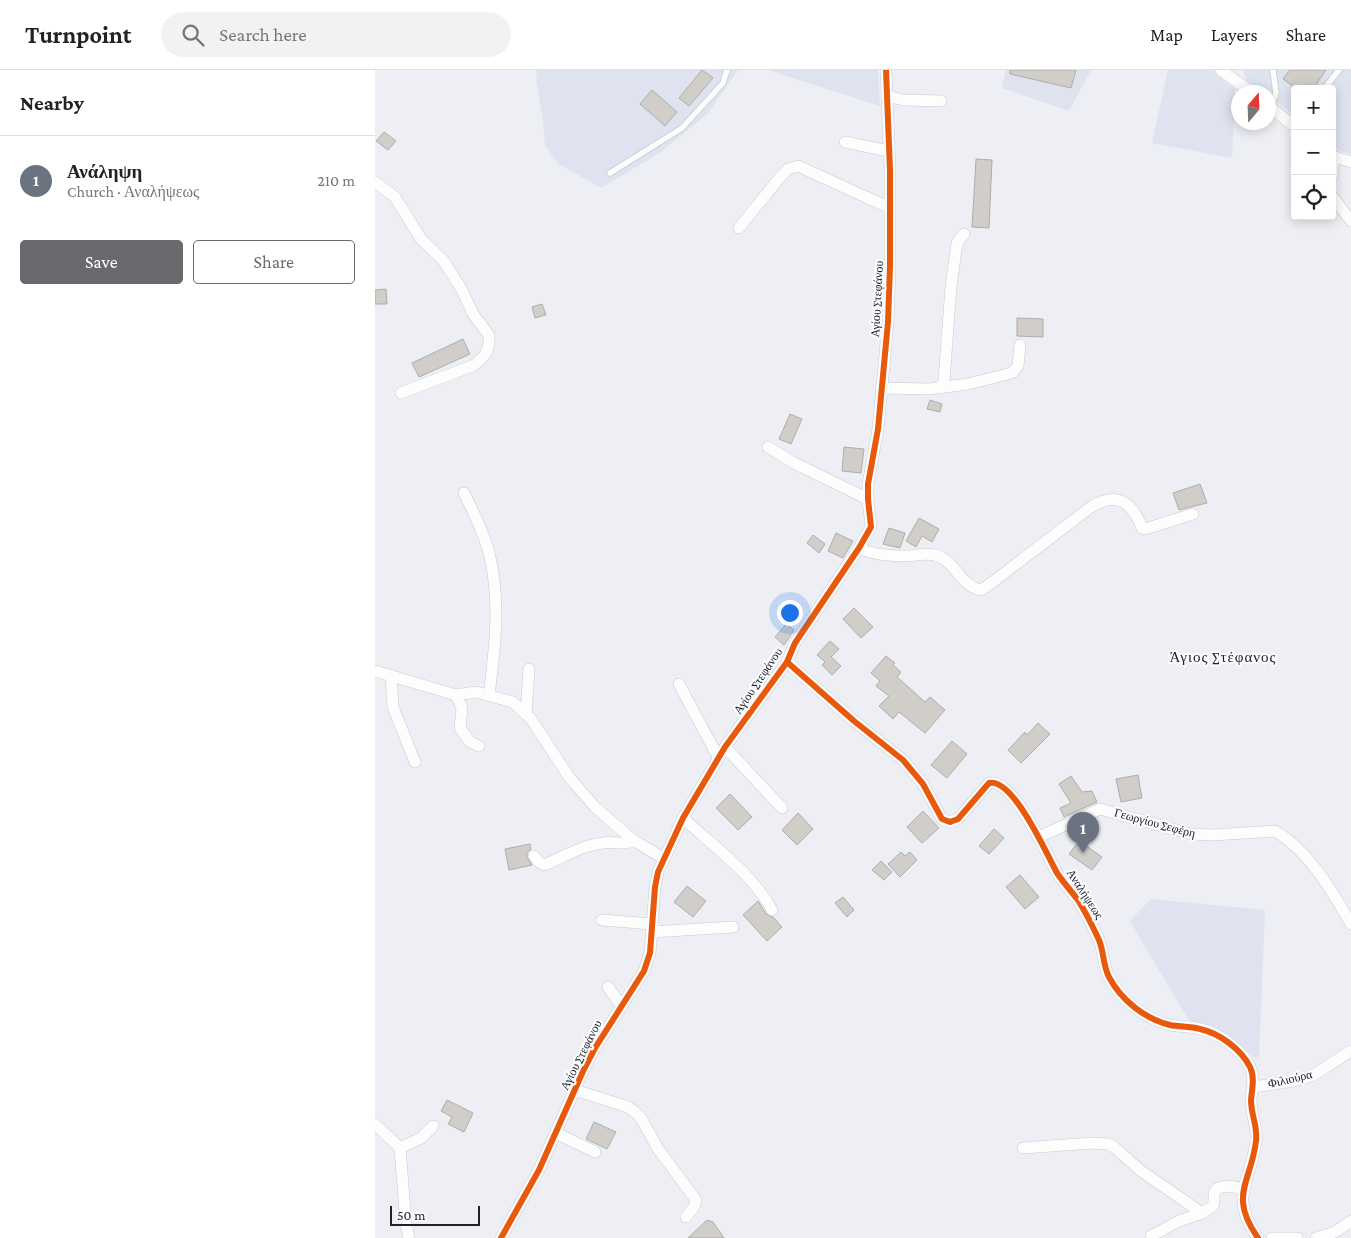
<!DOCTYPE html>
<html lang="en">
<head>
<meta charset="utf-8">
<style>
  body { margin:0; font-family:"Crimson Pro",serif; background:#f2f2f2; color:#222 }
  .controls { position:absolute; right:15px; top:15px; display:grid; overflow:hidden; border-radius:5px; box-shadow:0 2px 12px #0003 }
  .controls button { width:45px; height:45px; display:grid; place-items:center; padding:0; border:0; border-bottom:1px solid #e0e0e0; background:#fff; color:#222; font:25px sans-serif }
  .compass { position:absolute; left:856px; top:15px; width:45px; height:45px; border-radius:50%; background:#fff; box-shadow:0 2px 12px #0003; rotate:19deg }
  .scale { position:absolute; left:15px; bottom:12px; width:90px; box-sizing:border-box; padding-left:5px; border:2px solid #212226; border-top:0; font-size:14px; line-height:18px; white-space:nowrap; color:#212226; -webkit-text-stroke:4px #fafbff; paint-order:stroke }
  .you { position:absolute; left:414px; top:542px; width:18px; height:18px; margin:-12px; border:4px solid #fff; border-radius:50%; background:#1a73e8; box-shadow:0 0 0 8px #1a73e833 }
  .badge { display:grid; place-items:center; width:32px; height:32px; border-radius:50%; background:#686a6e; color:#fff; font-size:16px; font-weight:700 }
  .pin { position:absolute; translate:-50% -41px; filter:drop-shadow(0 1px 2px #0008) }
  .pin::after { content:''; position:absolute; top:26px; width:18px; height:15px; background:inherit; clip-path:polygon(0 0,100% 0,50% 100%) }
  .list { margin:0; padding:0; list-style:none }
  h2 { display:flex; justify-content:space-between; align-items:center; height:65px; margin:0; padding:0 20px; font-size:21px }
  h2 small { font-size:16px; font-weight:400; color:#767676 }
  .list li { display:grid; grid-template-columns:32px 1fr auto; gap:15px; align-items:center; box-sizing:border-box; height:90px; padding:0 20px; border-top:1px solid #e0e0e0 }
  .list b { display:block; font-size:19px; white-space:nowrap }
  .list p { margin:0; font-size:16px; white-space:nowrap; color:#767676 }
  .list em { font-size:16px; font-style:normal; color:#767676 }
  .actions { display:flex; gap:10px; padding:15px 20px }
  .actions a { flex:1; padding:11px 0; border:1px solid #686a6e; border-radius:5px; text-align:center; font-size:18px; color:#686a6e }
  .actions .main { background:#686a6e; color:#fff }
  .icon { flex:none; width:28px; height:28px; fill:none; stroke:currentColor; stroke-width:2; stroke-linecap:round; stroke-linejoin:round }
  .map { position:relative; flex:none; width:976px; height:1168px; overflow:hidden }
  header { display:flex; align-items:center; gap:30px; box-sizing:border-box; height:70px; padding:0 25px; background:#fff; border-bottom:1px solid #e0e0e0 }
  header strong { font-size:24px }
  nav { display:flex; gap:28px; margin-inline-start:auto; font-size:18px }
  .search { width:350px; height:45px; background:#f2f2f2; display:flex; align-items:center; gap:12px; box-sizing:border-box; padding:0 18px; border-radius:28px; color:#767676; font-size:19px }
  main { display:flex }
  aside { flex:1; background:#fff }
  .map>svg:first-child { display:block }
  .built { fill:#dfe3ef }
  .building { fill:#d1cdc9; stroke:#adadae }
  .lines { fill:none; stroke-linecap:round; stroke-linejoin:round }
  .lane-casing { stroke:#c9cbcf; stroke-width:7 }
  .street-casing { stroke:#c9cbcf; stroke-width:12 }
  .lane { stroke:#fcfdfd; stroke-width:5.5 }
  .street { stroke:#fcfdfd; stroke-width:11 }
  .cycleway-casing { stroke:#fafbff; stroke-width:9 }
  .cycleway { stroke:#e8590c; stroke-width:6 }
  .labels { text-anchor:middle; stroke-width:4.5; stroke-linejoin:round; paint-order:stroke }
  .street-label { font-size:12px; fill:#212226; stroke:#fafbff }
  .quarter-label { font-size:15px; letter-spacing:1px; fill:#212226; stroke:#fafbff }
</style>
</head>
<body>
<header>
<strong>Turnpoint</strong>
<div class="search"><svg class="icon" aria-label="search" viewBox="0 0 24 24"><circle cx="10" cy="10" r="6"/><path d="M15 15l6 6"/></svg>Search here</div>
<nav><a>Map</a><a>Layers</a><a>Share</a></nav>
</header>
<main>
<aside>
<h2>Nearby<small></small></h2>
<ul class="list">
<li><span class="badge" style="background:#6b7280">1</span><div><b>Ανάληψη</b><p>Church · Αναλήψεως</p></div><em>210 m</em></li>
</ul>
<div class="actions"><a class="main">Save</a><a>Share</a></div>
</aside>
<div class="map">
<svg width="976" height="1168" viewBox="0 0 976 1168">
  <rect width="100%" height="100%" fill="#edeff4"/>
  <g class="built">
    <polygon points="162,0 363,0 333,43 285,83 226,118 184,94 170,76 168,50 161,9"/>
    <polygon points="392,0 503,0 505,36 405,4"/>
    <polygon points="631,0 716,0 694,41 627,18"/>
    <polygon points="793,0 836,0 860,19 857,88 777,73"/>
    <polygon points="868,0 976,0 976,84 968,82 957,76 957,19 920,19 920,46 894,25 894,22 890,22 871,11"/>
    <polygon points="776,829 890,840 884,990 813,949 755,851"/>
  </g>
  <g class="building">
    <polygon points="327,0 338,8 314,36 304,28"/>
    <polygon points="635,0 701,0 696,18 635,4"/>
    <polygon points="915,0 951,0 938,19 922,19 908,9"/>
    <polygon points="277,20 302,42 290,56 265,34"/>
    <polygon points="9,62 21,71 13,80 1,71"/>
    <polygon points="601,89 617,90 614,158 597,157"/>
    <polygon points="11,219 12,234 0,234 0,220"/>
    <polygon points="167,234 171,245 160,248 157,237"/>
    <polygon points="642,248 668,249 668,267 642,266"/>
    <polygon points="88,269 95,284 44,307 37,293"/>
    <polygon points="555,330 567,334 565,342 552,339"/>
    <polygon points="415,344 427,349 416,374 404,369"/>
    <polygon points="469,377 489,379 486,403 467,401"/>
    <polygon points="825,414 832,433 804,440 798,423"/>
    <polygon points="544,448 564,459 557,472 547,466 541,477 531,471"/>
    <polygon points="514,458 530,463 525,478 508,474"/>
    <polygon points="461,463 478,471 468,488 453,481"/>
    <polygon points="438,465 450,474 444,483 432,473"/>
    <polygon points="479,538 498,557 486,568 468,549"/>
    <polygon points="411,554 419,560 409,575 400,567"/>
    <polygon points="455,571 464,579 456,587 466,596 457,605 447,595 450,592 442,585"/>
    <polygon points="511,586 520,593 518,595 526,602 522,607 550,632 555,627 570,640 550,663 524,642 518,649 504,636 514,626 501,616 505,611 496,603"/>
    <polygon points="663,653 675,664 646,693 633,680 650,662 652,665"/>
    <polygon points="577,671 592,684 572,708 556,695"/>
    <polygon points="763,705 767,728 746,732 741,709"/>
    <polygon points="696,706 707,722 717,721 722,732 689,747 685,738 696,733 684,714"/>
    <polygon points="355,724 377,747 363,760 341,738"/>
    <polygon points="548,741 564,758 547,773 532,757"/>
    <polygon points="423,743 438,759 422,775 407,760"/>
    <polygon points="619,759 629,768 614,784 604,776"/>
    <polygon points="704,771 727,787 717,800 694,784"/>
    <polygon points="155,774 156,779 152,783 152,787 157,795 134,800 130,779"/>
    <polygon points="526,782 530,786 535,782 542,790 525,807 513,794"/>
    <polygon points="506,791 517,802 509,810 497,800"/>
    <polygon points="645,805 664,827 650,839 631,817"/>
    <polygon points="312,816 331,831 318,847 299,832"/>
    <polygon points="468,827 479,840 472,847 460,833"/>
    <polygon points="383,831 391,844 398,847 407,857 392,871 368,845"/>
    <polygon points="72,1030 98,1043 89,1062 73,1054 77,1047 66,1041"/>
    <polygon points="219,1052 241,1062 232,1079 211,1069"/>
    <polygon points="332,1150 338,1152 349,1168 313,1168"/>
  </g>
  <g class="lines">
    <defs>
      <g id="lane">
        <polyline points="949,19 964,0"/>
        <polyline points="896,38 901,23 898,0"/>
        <polyline points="235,103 307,58 348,13 352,0"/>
      </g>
      <g id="street">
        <polyline points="846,0 876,22"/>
        <polyline points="512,26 528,30 566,31"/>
        <polyline points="894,36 920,57"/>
        <polyline points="470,72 514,81"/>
        <polyline points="957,86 976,92"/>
        <polyline points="957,107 959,87"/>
        <path d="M0,112L20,127L46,169L68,190L87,220L98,244L114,265C115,280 110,288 97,296L26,323"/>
        <polyline points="957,126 976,151"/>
        <polyline points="364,158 406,106 413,99 423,96 515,138"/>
        <polyline points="566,317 569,311 576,216 582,173 589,164"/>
        <polyline points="506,318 554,319 593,314 637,303 643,296 645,275"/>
        <polyline points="393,377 419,393 493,429"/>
        <path d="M89,423C98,442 109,462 114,483C126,530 120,578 114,625"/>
        <path d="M484,478C497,485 518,486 533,486C542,485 552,483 560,485C579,489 586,517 606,520L615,514L716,437C743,421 757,432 767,458L770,459L818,444"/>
        <path d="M412,592L479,651L528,690L548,714L567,749L575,752L583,749L614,713C638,707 672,785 682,803C688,812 696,821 703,830C711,843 718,857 724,870C729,882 728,896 734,907C746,930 770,949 795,955C805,957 815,956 825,959C844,963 866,979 875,997C880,1007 877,1019 876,1030C876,1045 883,1057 881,1071C876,1113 853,1125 883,1168"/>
        <polyline points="0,601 81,625 101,622 138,632 156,649 194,707 220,737 258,770 288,788"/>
        <polyline points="16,605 18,637 40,692"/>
        <polyline points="304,614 343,687"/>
        <polyline points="81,625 87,638 85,658 95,672 104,676"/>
        <polyline points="151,644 154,599"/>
        <polyline points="350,677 407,738"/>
        <path d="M308,748C338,776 378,804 397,840"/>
        <path d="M664,767L725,739L816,764L838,765L900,761C933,780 958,822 976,854"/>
        <path d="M159,786L164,792L169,795C188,787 208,775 228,773C237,771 250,776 258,770"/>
        <polyline points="227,850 277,854"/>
        <polyline points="276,862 358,857"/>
        <polyline points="233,917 243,931 248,934"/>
        <polyline points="878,1017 919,1011 937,1006 976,981"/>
        <polyline points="200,1020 253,1037 260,1042 266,1048 283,1079 321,1130 319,1137 311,1147"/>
        <polyline points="0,1054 25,1078 31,1154 34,1168"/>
        <polyline points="181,1063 220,1082"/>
        <polyline points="25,1078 46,1068 58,1056"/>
        <path d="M648,1078L717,1073L733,1074L739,1077L766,1101L827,1143L838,1136C840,1132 838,1125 840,1121C846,1113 861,1117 868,1119"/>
        <polyline points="776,1166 804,1151 827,1143"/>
        <polyline points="126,1168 164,1100 209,999 220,978 269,901 275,883 280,817 283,802 308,748 350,677 412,592 420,573 484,478 496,457 493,429 493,414 503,359 513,252 515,196 515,100 511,0"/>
        <polyline points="897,1168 922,1168"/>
        <polyline points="941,1168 960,1162 976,1151"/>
      </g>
    </defs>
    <use href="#lane" class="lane-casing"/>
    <use href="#street" class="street-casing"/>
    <use href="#lane" class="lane"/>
    <use href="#street" class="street"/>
    <defs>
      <g id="cycleway">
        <path d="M412,592L479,651L528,690L548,714L567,749L575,752L583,749L614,713C638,707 672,785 682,803C688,812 696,821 703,830C711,843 718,857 724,870C729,882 728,896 734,907C746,930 770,949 795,955C805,957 815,956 825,959C844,963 866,979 875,997C880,1007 877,1019 876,1030C876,1045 883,1057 881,1071C876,1113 853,1125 883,1168"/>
        <polyline points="126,1168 164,1100 209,999 220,978 269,901 275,883 280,817 283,802 308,748 350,677 412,592 420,573 484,478 496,457 493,429 493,414 503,359 513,252 515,196 515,100 511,0"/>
      </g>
    </defs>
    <use href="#cycleway" class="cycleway-casing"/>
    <use href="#cycleway" class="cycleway"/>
  </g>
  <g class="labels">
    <g class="street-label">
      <text transform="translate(502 229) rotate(-87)" y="4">Αγίου Στεφάνου</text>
      <text transform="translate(383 611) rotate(-56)" y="4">Αγίου Στεφάνου</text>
      <text transform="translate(780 753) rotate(15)" y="4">Γεωργίου Σεφέρη</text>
      <text transform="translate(710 824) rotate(57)" y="4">Αναλήψεως</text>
      <text transform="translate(206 985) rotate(-63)" y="4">Αγίου Στεφάνου</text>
      <text transform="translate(915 1009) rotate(-13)" y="4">Φιλιούρα</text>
    </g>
    <g class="quarter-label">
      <text x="848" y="592">Άγιος Στέφανος</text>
    </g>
  </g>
</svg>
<div class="controls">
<button>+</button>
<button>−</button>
<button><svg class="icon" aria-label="locate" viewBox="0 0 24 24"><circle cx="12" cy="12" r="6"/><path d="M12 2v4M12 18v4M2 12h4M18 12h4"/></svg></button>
</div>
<svg class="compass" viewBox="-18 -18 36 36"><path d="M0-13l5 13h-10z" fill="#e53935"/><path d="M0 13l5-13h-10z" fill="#767676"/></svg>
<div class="scale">50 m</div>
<div class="you"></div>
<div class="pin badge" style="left:708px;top:783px;background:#6b7280">1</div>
</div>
</main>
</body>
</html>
